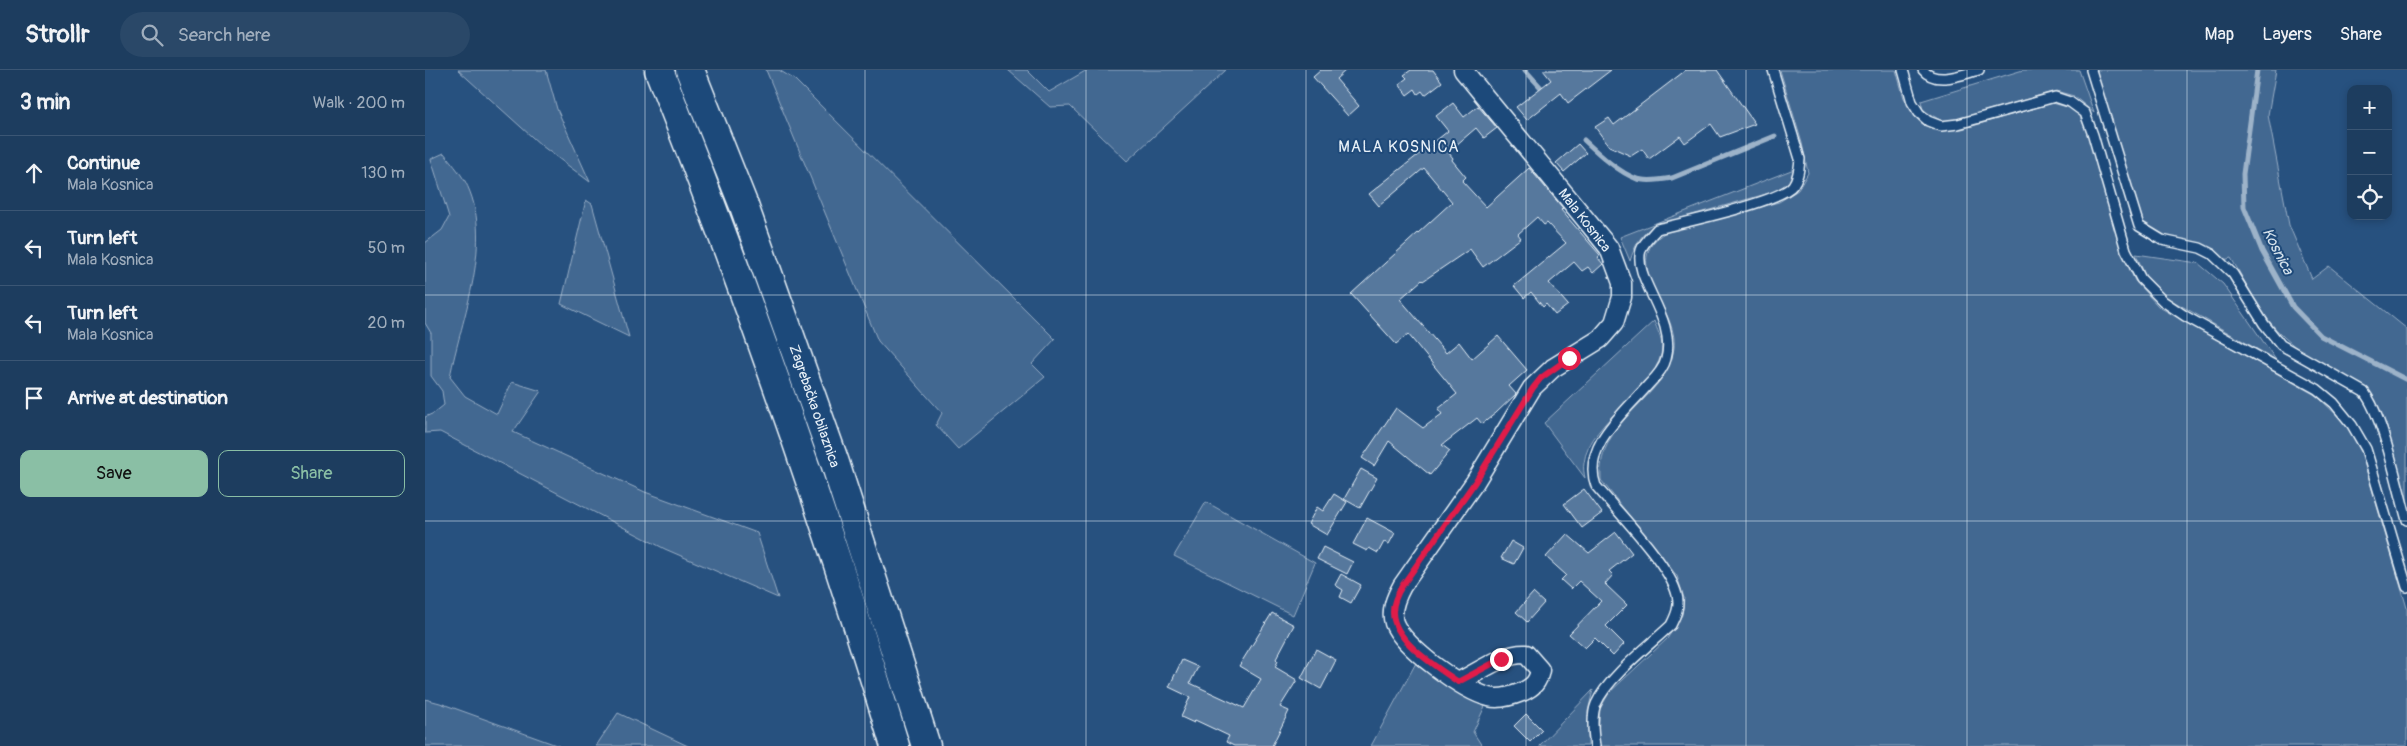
<!DOCTYPE html>
<html lang="en">
<head>
<meta charset="utf-8">
<style>
  body { margin:0; font-family:Pangolin,sans-serif; background:#2a4868; color:#f1f3f6 }
  .controls { position:absolute; right:15px; top:15px; display:grid; overflow:hidden; border-radius:10px; box-shadow:0 2px 8px #0003 }
  .controls button { width:45px; height:45px; display:grid; place-items:center; padding:0; border:0; border-bottom:1px solid #3b5674; background:#1d3d5f; color:#f1f3f6; font:25px sans-serif }
  .stop { position:absolute; width:15px; height:15px; margin:-11px; border:4px solid #e11d48; border-radius:50%; background:#fff }
  .stop.end { background:#e11d48; border-color:#fff; box-shadow:0 1px 5px #0008 }
  .list { margin:0; padding:0; list-style:none }
  h2 { display:flex; justify-content:space-between; align-items:center; height:65px; margin:0; padding:0 20px; font-size:21px }
  h2 small { font-size:16px; font-weight:400; color:#a0aebd }
  .list li { display:grid; grid-template-columns:32px 1fr auto; gap:15px; align-items:center; box-sizing:border-box; height:75px; padding:0 20px; border-top:1px solid #3b5674 }
  .list b { display:block; font-size:19px; white-space:nowrap }
  .list p { margin:0; font-size:16px; white-space:nowrap; color:#a0aebd }
  .list em { font-size:16px; font-style:normal; color:#a0aebd }
  .actions { display:flex; gap:10px; padding:15px 20px }
  .actions a { flex:1; padding:11px 0; border:1px solid #8abfa5; border-radius:10px; text-align:center; font-size:18px; color:#8abfa5 }
  .actions .main { background:#8abfa5; color:#111 }
  .icon { flex:none; width:28px; height:28px; fill:none; stroke:currentColor; stroke-width:2; stroke-linecap:round; stroke-linejoin:round }
  .map { position:relative; flex:none; width:1982px; height:676px; overflow:hidden }
  header { display:flex; align-items:center; gap:30px; box-sizing:border-box; height:70px; padding:0 25px; background:#1d3d5f; border-bottom:1px solid #3b5674 }
  header strong { font-size:24px }
  nav { display:flex; gap:28px; margin-inline-start:auto; font-size:18px }
  .search { width:350px; height:45px; background:#2a4868; display:flex; align-items:center; gap:12px; box-sizing:border-box; padding:0 18px; border-radius:28px; color:#a0aebd; font-size:19px }
  main { display:flex }
  aside { flex:1; background:#1d3d5f }
  .map>svg:first-child { display:block }
  .green { fill:#436891; stroke:#96acc4 }
  .lines { fill:none; stroke-linecap:round; stroke-linejoin:round }
  .stream { stroke:#9db3c9; stroke-width:5 }
  .building { fill:#57789d; stroke:#e8f1f8 }
  .lane-casing { stroke:#e8f1f8; stroke-width:12 }
  .street-casing { stroke:#e8f1f8; stroke-width:21 }
  .highway-casing { stroke:#e8f1f8; stroke-width:31 }
  .lane { stroke:#1f4a7a; stroke-width:9 }
  .street { stroke:#1f4a7a; stroke-width:18 }
  .highway { stroke:#1f4a7a; stroke-width:28 }
  .route { stroke:#e11d48; stroke-width:6 }
  .grid { fill:none; stroke:#e8f1f8; stroke-width:1; stroke-opacity:0.55 }
  .labels { text-anchor:middle; stroke-width:4; stroke-linejoin:round; paint-order:stroke }
  .street-label { font-size:14px; fill:#e8f1f8; stroke:#1f4a7a }
  .water-label { font-size:15px; font-style:italic; fill:#d5e2ec; stroke:#1f4a7a }
  .quarter-label { font-size:16px; letter-spacing:1px; fill:#e8f1f8; stroke:#1f4a7a }
</style>
</head>
<body>
<header>
<strong>Strollr</strong>
<div class="search"><svg class="icon" aria-label="search" viewBox="0 0 24 24"><circle cx="10" cy="10" r="6"/><path d="M15 15l6 6"/></svg>Search here</div>
<nav><a>Map</a><a>Layers</a><a>Share</a></nav>
</header>
<main>
<aside>
<h2>3 min<small>Walk · 200 m</small></h2>
<ul class="list">
<li><svg class="icon" aria-label="ahead" viewBox="0 0 24 24"><path d="M12 20V5M6 11l6-6 6 6"/></svg><div><b>Continue</b><p>Mala Kosnica</p></div><em>130 m</em></li>
<li><svg class="icon" aria-label="left" viewBox="0 0 24 24"><path d="M17 20v-9H6M10 6l-5 5 5 5"/></svg><div><b>Turn left</b><p>Mala Kosnica</p></div><em>50 m</em></li>
<li><svg class="icon" aria-label="left" viewBox="0 0 24 24"><path d="M17 20v-9H6M10 6l-5 5 5 5"/></svg><div><b>Turn left</b><p>Mala Kosnica</p></div><em>20 m</em></li>
<li><svg class="icon" aria-label="arrive" viewBox="0 0 24 24"><path d="M6 21V4h12l-3 4 3 4H6"/></svg><div><b>Arrive at destination</b></div></li>
</ul>
<div class="actions"><a class="main">Save</a><a>Share</a></div>
</aside>
<div class="map">
<svg width="1982" height="676" viewBox="0 0 1982 676">
  <rect width="100%" height="100%" fill="#27517f"/>
  <filter id="ink" filterUnits="userSpaceOnUse"><feTurbulence type="fractalNoise" baseFrequency=".02" numOctaves="2"/><feDisplacementMap in="SourceGraphic" scale="10" xChannelSelector="R" yChannelSelector="G"/><feConvolveMatrix kernelMatrix="1 2 1 2 8 2 1 2 1" color-interpolation-filters="sRGB"/></filter>
  <g filter="url(#ink)">
    <g class="green">
      <polygon points="33,0 121,0 132,39 165,112 117,76"/>
      <polygon points="341,0 354,0 370,10 630,269 607,294 620,307 533,379 511,355 517,343 453,271"/>
      <polygon points="583,0 602,0 624,22 662,0 801,0 702,91 645,36 625,37"/>
      <path d="M1355,0H1471L1479,28L1495,52L1509,60L1537,59L1627,33L1646,38L1655,46L1665,70L1697,182L1710,211L1734,237L1892,326L1923,356L1936,382L1982,538V676H1175L1173,666L1175,639L1184,623L1242,569L1257,545L1259,528L1252,506L1176,410C1170,349 1243,329 1249,278C1254,238 1191,192 1241,162L1354,132L1373,120L1383,103L1377,73Z"/>
      <polygon points="1598,0 1654,0 1669,43 1649,26 1631,21 1532,49 1517,51 1498,40 1496,31"/>
      <path d="M1671,0H1851L1843,45L1864,155L1887,209L1904,196L1982,259V442L1951,331L1944,322C1916,305 1884,290 1860,268C1836,247 1822,214 1806,188L1799,190C1776,169 1736,177 1716,150Z"/>
      <path d="M19,83C26,92 34,101 40,111C71,169 36,248 25,307L40,326L72,344L87,312L116,321L88,362L220,422L332,463L353,528L240,479L15,362L0,363V347L9,343L19,335L17,321L6,306V263L0,253V173L17,160L24,147L6,89Z"/>
      <path d="M1369,99L1363,114L1355,120L1228,156C1215,166 1210,175 1205,191L1195,167Z"/>
      <polygon points="161,130 167,134 204,267 136,234"/>
      <polygon points="1711,184 1773,193 1798,214 1851,290 1741,227 1720,205"/>
      <path d="M1229,251C1232,259 1237,269 1237,277C1237,315 1163,351 1159,393C1158,398 1159,403 1160,408L1119,353Z"/>
      <polygon points="781,432 890,493 868,545 749,486"/>
      <polygon points="992,591 1061,634 1048,662 1057,676 946,676"/>
      <polygon points="1168,620 1163,641 1163,676 1114,676"/>
      <polygon points="0,629 15,633 134,676 0,676"/>
      <polygon points="193,643 263,676 171,676"/>
    </g>
    <g class="lines">
      <g class="stream">
        <polyline points="1100,0 1120,22"/>
        <polyline points="1832,0 1818,104 1819,137 1837,181 1868,237 1896,266 1982,310"/>
        <path d="M1159,70C1174,84 1193,102 1212,109C1223,112 1236,110 1247,108L1350,66"/>
      </g>
    </g>
    <g class="building">
      <polygon points="896,0 921,0 911,9 934,36 923,46 888,7"/>
      <polygon points="986,0 1008,0 1017,12 1000,25 997,21 993,24 990,19 982,25 974,14 982,8 979,5"/>
      <polygon points="1118,0 1186,0 1143,33 1136,23 1102,50 1091,37 1126,10"/>
      <polygon points="1261,0 1292,0 1330,54 1295,67 1286,54 1260,73 1255,66 1224,89 1217,79 1206,86 1184,76 1170,57 1184,48 1189,55"/>
      <polygon points="1028,33 1039,47 1053,36 1072,58 1059,68 1051,58 1023,82 1028,88 1027,90 1041,107 1037,111 1061,137 1104,98 1138,138 1136,140 1175,185 1173,188 1178,194 1168,203 1163,197 1157,201 1149,192 1124,213 1143,235 1130,245 1121,234 1118,237 1106,222 1099,228 1089,216 1141,173 1122,153 1119,155 1112,147 1093,164 1096,168 1058,197 1045,179 998,211 997,210 975,229 1021,283 1034,272 1047,289 1073,266 1102,300 1084,316 1091,324 1071,343 1057,354 1052,348 1017,375 1025,381 1005,405 964,371 949,396 937,388 971,338 998,358 1017,344 1013,339 1032,324 983,264 971,274 926,224 1027,132 999,98 954,136 944,124 1023,61 1011,46"/>
      <polygon points="1153,74 1161,83 1139,102 1131,93"/>
      <polygon points="936,399 952,408 935,438 919,429"/>
      <polygon points="1159,419 1177,443 1157,458 1139,434"/>
      <polygon points="909,424 922,432 902,465 883,454 892,437 898,441"/>
      <polygon points="942,448 970,463 964,474 959,472 953,483 944,478 942,481 928,474"/>
      <polygon points="1191,462 1207,483 1184,501 1188,505 1180,514 1202,535 1181,556 1199,574 1188,586 1170,568 1160,578 1144,564 1176,531 1154,511 1146,519 1136,510 1141,505 1121,487 1142,464 1164,483"/>
      <polygon points="1086,471 1098,478 1089,494 1076,488"/>
      <polygon points="898,477 928,492 922,504 892,489"/>
      <polygon points="916,504 936,515 926,533 915,527 918,520 910,515"/>
      <polygon points="1108,523 1119,533 1102,552 1091,542"/>
      <polygon points="847,543 869,555 851,589 853,591 850,597 872,610 855,637 864,641 847,676 809,676 801,672 804,666 770,650 769,653 756,647 765,627 744,617 757,590 773,597 765,613 819,638 836,609 814,596"/>
      <polygon points="891,579 911,590 896,619 876,608"/>
      <polygon points="1101,644 1117,660 1105,672 1089,656"/>
    </g>
    <g class="lines">
      <defs>
        <g id="lane">
          <polyline points="1478,0 1487,32 1494,43 1503,51 1516,56 1533,54 1630,27 1645,32 1660,43 1668,65 1701,180 1716,209 1738,231 1760,246 1892,319 1909,333 1927,355 1941,379 1982,517"/>
          <path d="M1498,0C1511,16 1538,4 1554,0"/>
          <path d="M1666,0L1714,156L1737,170L1775,178L1787,184L1808,204L1839,254L1856,275L1939,322C1959,348 1972,416 1982,450"/>
          <path d="M1170,676C1168,663 1166,646 1171,634C1182,608 1225,575 1246,555C1251,545 1255,536 1252,525C1245,495 1193,442 1171,416C1156,376 1200,342 1224,314C1230,308 1239,298 1241,289C1252,248 1207,209 1216,180C1219,172 1226,166 1232,159C1257,153 1356,132 1368,115C1374,107 1374,98 1375,89L1348,0"/>
        </g>
        <path id="street" d="M1033,612C1055,602 1077,583 1101,584L1115,600C1113,612 1108,617 1097,622C1087,626 1075,630 1064,627C1039,621 978,577 969,553C965,540 971,527 977,516L1050,412L1107,318L1128,298L1175,269L1189,253L1197,227V213L1184,178L1038,0"/>
        <g id="highway">
          <path d="M234,0C322,222 401,447 470,676"/>
          <polyline points="265,0 319,136 410,393 501,676"/>
        </g>
      </defs>
      <use href="#lane" class="lane-casing"/>
      <use href="#street" class="street-casing"/>
      <use href="#highway" class="highway-casing"/>
      <use href="#lane" class="lane"/>
      <use href="#street" class="street"/>
      <use href="#highway" class="highway"/>
    </g>
  </g>
  <g class="lines" filter="url(#ink)">
    <path class="route" d="M1076,589L1033,612C1012,597 968,571 968,542C968,532 972,524 977,516L1050,412L1108,318L1116,308L1144,288"/>
  </g>
  <path class="grid" d="M220,0V676M440,0V676M661,0V676M881,0V676M1101,0V676M1321,0V676M1542,0V676M1762,0V676M0,225H1982M0,451H1982"/>
  <g class="labels">
    <g class="street-label">
      <text transform="translate(1160 150) rotate(52)" y="5">Mala Kosnica</text>
      <text transform="translate(390 336) rotate(71)" y="5">Zagrebačka obilaznica</text>
    </g>
    <g class="water-label">
      <text transform="translate(1853 181) rotate(63)" y="5">Kosnica</text>
    </g>
    <g class="quarter-label">
      <text x="974" y="82">MALA KOSNICA</text>
    </g>
  </g>
</svg>
<div class="controls">
<button>+</button>
<button>−</button>
<button><svg class="icon" aria-label="locate" viewBox="0 0 24 24"><circle cx="12" cy="12" r="6"/><path d="M12 2v4M12 18v4M2 12h4M18 12h4"/></svg></button>
</div>
<div class="stop" style="left:1144px;top:288px"></div>
<div class="stop end" style="left:1076px;top:589px"></div>
</div>
</main>
</body>
</html>
